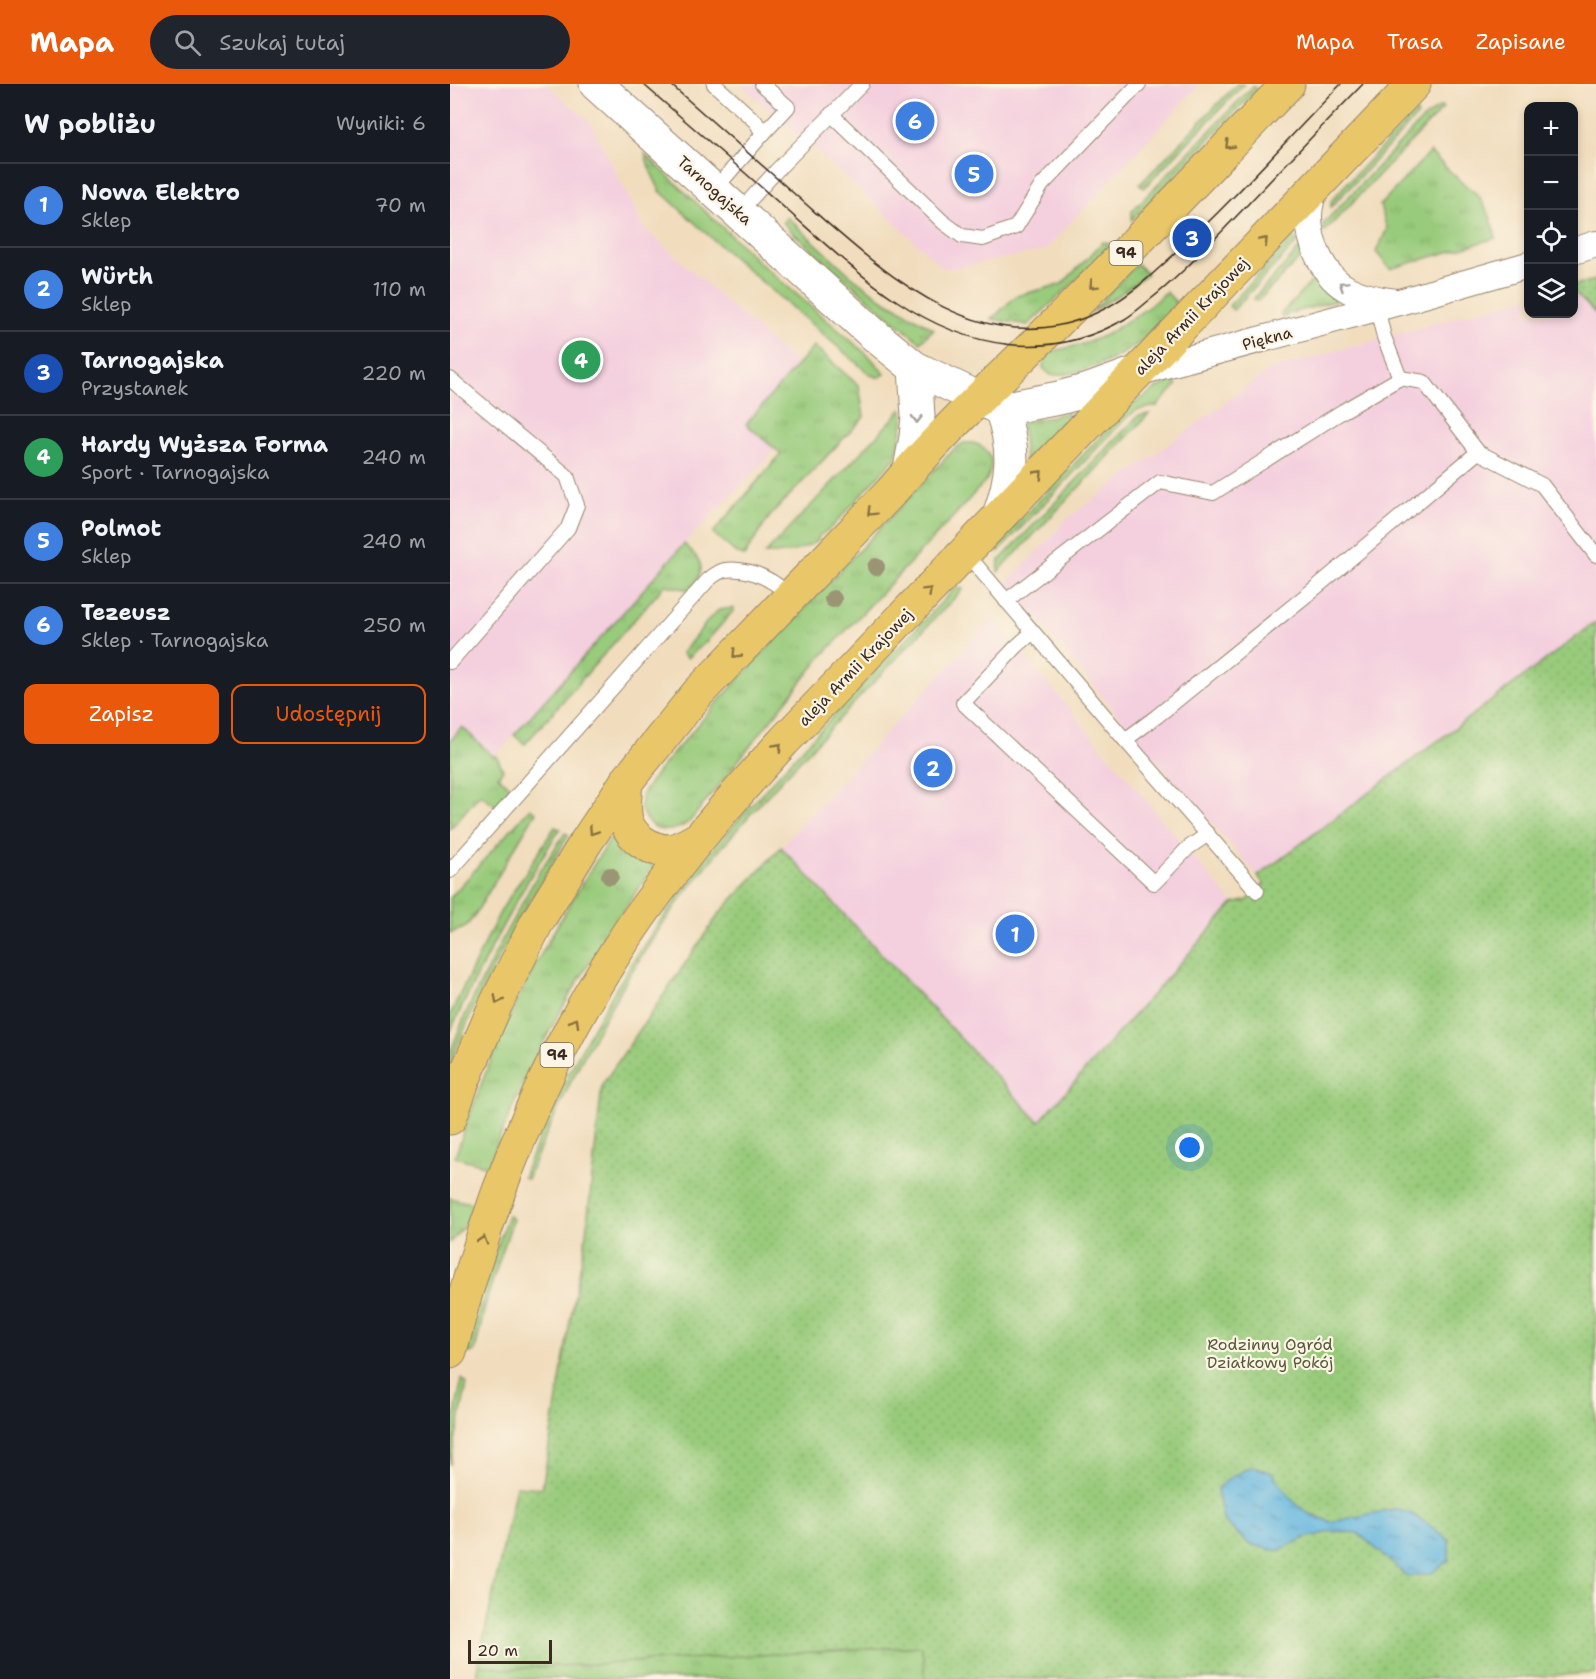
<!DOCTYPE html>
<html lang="pl">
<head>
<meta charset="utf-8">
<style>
  body { margin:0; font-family:"Shantell Sans",sans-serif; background:#20242c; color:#f1f3f6 }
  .controls { position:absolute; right:18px; top:18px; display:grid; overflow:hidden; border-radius:12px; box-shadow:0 3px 9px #0003 }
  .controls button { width:54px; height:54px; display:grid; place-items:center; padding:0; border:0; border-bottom:2px solid #363941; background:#171b24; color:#f1f3f6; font:30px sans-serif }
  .scale { position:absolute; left:18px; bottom:15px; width:84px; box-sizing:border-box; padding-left:6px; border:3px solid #3b2a1e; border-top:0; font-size:16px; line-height:21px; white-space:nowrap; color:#3b2a1e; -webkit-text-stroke:4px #fcf5e5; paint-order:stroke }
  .you { position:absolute; left:740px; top:1064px; width:21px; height:21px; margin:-15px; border:4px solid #fff; border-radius:50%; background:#1a73e8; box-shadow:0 0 0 9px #1a73e833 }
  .badge { display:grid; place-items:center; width:39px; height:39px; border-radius:50%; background:#ea580c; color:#fff; font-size:20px; font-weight:700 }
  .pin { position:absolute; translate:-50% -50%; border:3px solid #fff; box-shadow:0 2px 6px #0006 }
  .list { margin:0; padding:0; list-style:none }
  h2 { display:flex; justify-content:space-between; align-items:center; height:78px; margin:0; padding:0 24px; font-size:26px }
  h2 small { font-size:20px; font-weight:400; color:#9ea1a6 }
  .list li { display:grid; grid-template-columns:39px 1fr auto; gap:18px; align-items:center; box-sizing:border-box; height:84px; padding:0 24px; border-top:2px solid #363941 }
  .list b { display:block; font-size:22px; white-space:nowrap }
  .list p { margin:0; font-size:20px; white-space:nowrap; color:#9ea1a6 }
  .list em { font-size:20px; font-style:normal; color:#9ea1a6 }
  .actions { display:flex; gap:12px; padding:18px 24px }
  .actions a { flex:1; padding:14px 0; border:2px solid #ea580c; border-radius:12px; text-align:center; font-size:21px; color:#ea580c }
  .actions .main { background:#ea580c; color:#fff }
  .icon { flex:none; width:33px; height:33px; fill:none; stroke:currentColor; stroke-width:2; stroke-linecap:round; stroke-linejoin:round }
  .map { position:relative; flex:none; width:1146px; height:1595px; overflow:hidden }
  header { display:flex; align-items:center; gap:36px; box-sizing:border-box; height:84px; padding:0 30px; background:#ea580c; color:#fff }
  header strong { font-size:28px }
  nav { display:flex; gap:33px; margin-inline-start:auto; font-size:21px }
  .search { width:420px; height:54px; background:#20242c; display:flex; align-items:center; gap:15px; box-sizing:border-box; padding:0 21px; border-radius:33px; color:#9ea1a6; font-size:22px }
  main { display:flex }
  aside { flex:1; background:#171b24 }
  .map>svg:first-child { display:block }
  .built { fill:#f4cfde }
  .grass { fill:url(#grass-tufts); stroke:#6a7a4d; stroke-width:1.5 }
  .park { fill:url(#park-dots); stroke:#6a7a4d; stroke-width:1.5 }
  .water { fill:url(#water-ripples); stroke:#50707e; stroke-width:1.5 }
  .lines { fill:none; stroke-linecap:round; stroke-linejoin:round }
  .service-casing { stroke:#96846e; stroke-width:16 }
  .minor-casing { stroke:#96846e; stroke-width:28 }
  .tertiary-casing { stroke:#96846e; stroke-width:35 }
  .primary-casing { stroke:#96846e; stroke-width:35 }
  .service { stroke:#fff; stroke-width:14 }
  .minor { stroke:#fff; stroke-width:26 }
  .tertiary { stroke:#fff; stroke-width:33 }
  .primary { stroke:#e9c769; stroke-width:33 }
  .tram { stroke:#3b2a1e; stroke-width:1.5 }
  .tree { fill:#9c9575 }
  .oneway { stroke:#897140 }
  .oneway2 { stroke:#a79f9a }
  .labels { text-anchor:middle; stroke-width:4.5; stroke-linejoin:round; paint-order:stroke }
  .shield { fill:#fcf5e5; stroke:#75675a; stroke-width:1.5 }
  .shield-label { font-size:15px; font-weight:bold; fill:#3b2a1e }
  .street-label { font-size:16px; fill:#3b2a1e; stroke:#fcf5e5 }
  .park-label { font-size:16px; fill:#575a3a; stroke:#fcf5e5 }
</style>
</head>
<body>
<header>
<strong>Mapa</strong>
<div class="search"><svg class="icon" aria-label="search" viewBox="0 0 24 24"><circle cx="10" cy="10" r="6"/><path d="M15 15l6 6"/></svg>Szukaj tutaj</div>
<nav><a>Mapa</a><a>Trasa</a><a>Zapisane</a></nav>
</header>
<main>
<aside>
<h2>W pobliżu<small>Wyniki: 6</small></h2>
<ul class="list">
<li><span class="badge" style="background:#3f7fe0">1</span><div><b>Nowa Elektro</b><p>Sklep</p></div><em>70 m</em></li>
<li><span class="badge" style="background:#3f7fe0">2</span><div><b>Würth</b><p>Sklep</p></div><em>110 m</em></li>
<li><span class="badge" style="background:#1a4fb4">3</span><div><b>Tarnogajska</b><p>Przystanek</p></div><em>220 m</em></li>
<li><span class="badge" style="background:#2e9e5b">4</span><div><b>Hardy Wyższa Forma</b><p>Sport · Tarnogajska</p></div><em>240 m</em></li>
<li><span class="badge" style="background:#3f7fe0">5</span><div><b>Polmot</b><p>Sklep</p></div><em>240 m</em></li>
<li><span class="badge" style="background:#3f7fe0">6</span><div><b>Tezeusz</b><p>Sklep · Tarnogajska</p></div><em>250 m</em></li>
</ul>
<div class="actions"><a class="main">Zapisz</a><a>Udostępnij</a></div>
</aside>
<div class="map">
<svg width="1146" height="1595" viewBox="0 0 1146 1595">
  <defs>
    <pattern id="grass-tufts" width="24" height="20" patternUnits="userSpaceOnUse" patternTransform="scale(1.5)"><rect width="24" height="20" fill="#99cb7c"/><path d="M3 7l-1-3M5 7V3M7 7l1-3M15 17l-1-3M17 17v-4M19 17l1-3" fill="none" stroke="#85ae6b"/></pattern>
    <pattern id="park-dots" width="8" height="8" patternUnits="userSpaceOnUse" patternTransform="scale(1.5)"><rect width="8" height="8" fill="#99cb7c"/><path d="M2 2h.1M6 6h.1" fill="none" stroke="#85ae6b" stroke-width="1.8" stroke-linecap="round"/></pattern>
    <pattern id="water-ripples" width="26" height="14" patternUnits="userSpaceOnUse" patternTransform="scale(1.5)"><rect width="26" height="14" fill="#64b6df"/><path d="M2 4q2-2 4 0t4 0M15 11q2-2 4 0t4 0" fill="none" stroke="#5494b4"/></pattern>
  </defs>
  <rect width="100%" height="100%" fill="#fcf5e5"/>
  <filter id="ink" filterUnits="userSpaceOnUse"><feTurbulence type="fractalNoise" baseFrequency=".0167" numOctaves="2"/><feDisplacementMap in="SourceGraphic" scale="12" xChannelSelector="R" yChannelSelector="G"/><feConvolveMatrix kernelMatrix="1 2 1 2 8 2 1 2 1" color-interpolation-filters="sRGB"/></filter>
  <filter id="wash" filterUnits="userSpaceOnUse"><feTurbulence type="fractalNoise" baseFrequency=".008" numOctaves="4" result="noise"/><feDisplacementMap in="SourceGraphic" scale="24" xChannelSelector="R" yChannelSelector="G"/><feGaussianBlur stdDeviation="1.35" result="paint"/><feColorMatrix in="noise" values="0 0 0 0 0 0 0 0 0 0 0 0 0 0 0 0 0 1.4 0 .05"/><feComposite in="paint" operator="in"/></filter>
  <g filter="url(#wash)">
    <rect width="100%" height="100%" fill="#f1ddbe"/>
    <g class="built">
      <polygon points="0,0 96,0 140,38 194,144 379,310 234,460 0,723"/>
      <polygon points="290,0 750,0 595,166 500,185 492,183 406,102"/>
      <polygon points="1124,208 1146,230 1146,538 808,792 696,664 557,499 610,444 610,440 820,286 1078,213 1078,230 1124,230"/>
      <polygon points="543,534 783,820 589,1038 331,763"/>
    </g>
    <g class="grass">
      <polygon points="787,0 794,0 694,104 690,100"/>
      <polygon points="803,2 807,5 682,136 682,127"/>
      <polygon points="991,22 993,24 874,148 873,140 971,37"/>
      <polygon points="966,28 968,31 881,123 881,117 896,100"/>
      <polygon points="980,68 1009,96 1028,111 1040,132 1046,154 940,185 926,168 937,145 930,121"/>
      <path d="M195,70L312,181L420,273L435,290C427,296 424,293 416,287L268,160L210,107L200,86Z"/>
      <polygon points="337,133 399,190 431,214 484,245 470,258 437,231 342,148 333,138"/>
      <polygon points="843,154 846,154 848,157 783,226 779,222"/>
      <polygon points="653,158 660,160 619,203 578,241 542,235 566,212 612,200"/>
      <polygon points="852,162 855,169 810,215 807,217 804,215 806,212"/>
      <polygon points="687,180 697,190 670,210 640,229"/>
      <polygon points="864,195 886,217 836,230 837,232 832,234 831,230"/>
      <path d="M716,208L731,223C700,251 675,275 633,286C622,289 611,292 601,291L593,284L594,276L603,267L630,261L656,251L696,225Z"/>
      <polygon points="364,262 409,302 414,333 320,432 294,472 286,469 263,449 331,370 296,340"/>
      <polygon points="726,295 726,302 707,322 687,326 677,333 548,468 548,463 552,455 678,324 707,304"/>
      <path d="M452,325L454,334L446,373L382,443L368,453L369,456C354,466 334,471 315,470Z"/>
      <polygon points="618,328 619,330 575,377 572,338 597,334"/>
      <polygon points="699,330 548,488 549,477 688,332"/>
      <path d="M514,359H523L531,362L537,368L541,376V384L537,395L504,432L372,572L240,737C225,749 205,751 194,732C189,724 190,713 195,706C205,689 219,674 232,659C257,630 282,602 308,574C373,504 439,434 505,364Z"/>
      <path d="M234,460C253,478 258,485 239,506L215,501L75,660L64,651Z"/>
      <path d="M505,504L513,505C461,559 408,614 357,669C317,711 278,754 243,799C174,888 120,991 77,1095L73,1093C111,994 163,901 226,815C238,800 248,783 261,768C338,676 423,591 505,504Z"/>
      <polygon points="283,524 284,526 257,557 237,574 232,569 261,533 269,526"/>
      <polygon points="12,643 44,673 46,671 53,686 48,692 65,707 49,724 30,710 0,745 0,657"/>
      <polygon points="80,724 86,728 23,834 14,844 0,849 0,814"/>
      <path d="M105,743L110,745C67,810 33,878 0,948V931L51,826Z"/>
      <path d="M115,749L119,751C74,825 30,901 0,982V969L16,929L55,850L88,790Z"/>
      <path d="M165,750L204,782C160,846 116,911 82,981C66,1014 52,1048 38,1082L5,1073C23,1018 45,963 70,911C97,856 129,803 162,752Z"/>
      <polygon points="0,1114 24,1120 13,1143 0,1159"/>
      <polygon points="58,1131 63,1135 37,1214 25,1267 17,1270 43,1175"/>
      <polygon points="12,1295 17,1300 0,1381 0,1353"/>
      <polygon points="472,1562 475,1595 27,1595 28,1580 54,1585"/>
    </g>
    <g class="park">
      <polygon points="1146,196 1146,230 1124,208 1124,201"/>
      <polygon points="1146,538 1146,1589 1044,1595 475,1595 472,1562 54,1585 28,1580 66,1402 92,1404 120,1237 135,1159 152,1001 269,830 331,763 589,1038 783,820 798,816 814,800 808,792"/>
    </g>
    <polygon class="water" points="802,1382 822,1389 842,1416 858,1429 881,1438 943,1425 960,1429 978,1440 999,1456 999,1476 982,1489 958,1493 908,1449 884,1447 855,1454 827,1467 799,1460 773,1436 767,1405 781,1393"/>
  </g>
  <g filter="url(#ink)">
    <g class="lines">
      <defs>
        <g id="service">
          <polyline points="264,0 306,38 313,50 264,106"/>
          <polyline points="312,0 338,23 313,50"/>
          <polyline points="381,30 493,138 512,152 533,155 566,143 592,101 689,0"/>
          <polyline points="289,128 328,85 412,0"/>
          <polyline points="0,295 117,392 127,421 118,444 0,578"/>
          <polyline points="1028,368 1092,401 1146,471"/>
          <polyline points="515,468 675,656 807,807"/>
          <polyline points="556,517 710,398 763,409 893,327 950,294"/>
          <polyline points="583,548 567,562 513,619 704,799 738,764 758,750"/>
          <polyline points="675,656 706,633 869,501 1028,368 974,298 950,294 934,253 927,224"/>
          <path d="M0,787L258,496C263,492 269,487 275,486C300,483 323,496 341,512"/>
        </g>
        <g id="minor">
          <path d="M864,104C862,113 859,123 859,132C859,159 873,193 899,206C913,213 930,216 945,218"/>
          <polyline points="1124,167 1146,160"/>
          <polyline points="686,289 960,215 1078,181"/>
        </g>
        <g id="tertiary">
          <polyline points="146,0 422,249 465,284 551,325 609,314 639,306 686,289"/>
          <polyline points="460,385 466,353 468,332 465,284"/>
          <path d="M549,432C563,392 566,366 551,325"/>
        </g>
        <g id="primary">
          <path d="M176,698C175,710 173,724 176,736C180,753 201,767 219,767C229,766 240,759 249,754"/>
          <path d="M0,1034L13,997L46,920L87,838L136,758L176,698L248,609L441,408C488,352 542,302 594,251C677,170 757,84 838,0"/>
          <path d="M0,1268C34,1130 86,995 162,874C211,796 272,725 334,657L964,0"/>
        </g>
      </defs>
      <use href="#service" class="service-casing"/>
      <use href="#minor" class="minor-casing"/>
      <use href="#tertiary" class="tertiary-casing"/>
      <use href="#primary" class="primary-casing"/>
      <use href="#service" class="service"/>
      <use href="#minor" class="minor"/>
      <use href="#tertiary" class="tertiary"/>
      <use href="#primary" class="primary"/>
      <g class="tram">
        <path d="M193,0C241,42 290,84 338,127C373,158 408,191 447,217C518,265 599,279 675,235C683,230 690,224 697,218C727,195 753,167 780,139C824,93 868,46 913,0"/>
        <path d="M220,0C263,38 306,76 349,114C430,185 530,283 646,229C674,217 697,195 719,175C780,120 834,59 891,0"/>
      </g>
    </g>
    <g class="tree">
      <circle cx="426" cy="483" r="9"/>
      <circle cx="383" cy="515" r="9"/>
      <circle cx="160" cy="792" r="9"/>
    </g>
    <defs><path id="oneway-chevron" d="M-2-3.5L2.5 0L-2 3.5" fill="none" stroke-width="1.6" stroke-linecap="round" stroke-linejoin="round" transform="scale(1.5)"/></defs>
    <g class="oneway">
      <use href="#oneway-chevron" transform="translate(779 61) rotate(134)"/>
      <use href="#oneway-chevron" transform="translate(814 157) rotate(-47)"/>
      <use href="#oneway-chevron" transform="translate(643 201) rotate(135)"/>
      <use href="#oneway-chevron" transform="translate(589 390) rotate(-46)"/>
      <use href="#oneway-chevron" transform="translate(421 428) rotate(135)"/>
      <use href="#oneway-chevron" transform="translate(478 507) rotate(-45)"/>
      <use href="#oneway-chevron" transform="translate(286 570) rotate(134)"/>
      <use href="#oneway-chevron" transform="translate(328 663) rotate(-47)"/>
      <use href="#oneway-chevron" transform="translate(143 747) rotate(124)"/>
      <use href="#oneway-chevron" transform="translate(48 916) rotate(116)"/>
      <use href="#oneway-chevron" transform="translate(125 938) rotate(-60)"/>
      <use href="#oneway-chevron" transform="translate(33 1156) rotate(-73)"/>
    </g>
    <g class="oneway2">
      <use href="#oneway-chevron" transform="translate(893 201) rotate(-146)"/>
      <use href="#oneway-chevron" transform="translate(467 335) rotate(91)"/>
    </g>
  </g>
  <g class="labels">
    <g class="shield">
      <rect x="659.5" y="157" width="33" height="24" rx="4.5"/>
      <rect x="90.5" y="959" width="33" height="24" rx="4.5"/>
    </g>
    <g class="shield-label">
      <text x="676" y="174">94</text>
      <text x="107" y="976">94</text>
    </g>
    <g class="street-label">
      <text transform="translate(265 106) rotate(42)" y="6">Tarnogajska</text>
      <text transform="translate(741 232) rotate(-46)" y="6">aleja Armii Krajowej</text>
      <text transform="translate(817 254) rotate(-15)" y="6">Piękna</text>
      <text transform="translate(405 583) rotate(-46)" y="6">aleja Armii Krajowej</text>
    </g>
    <g class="park-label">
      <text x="820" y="1266">Rodzinny Ogród<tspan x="820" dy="18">Działkowy Pokój</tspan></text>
    </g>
  </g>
</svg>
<div class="controls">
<button>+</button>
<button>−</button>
<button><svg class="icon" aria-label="locate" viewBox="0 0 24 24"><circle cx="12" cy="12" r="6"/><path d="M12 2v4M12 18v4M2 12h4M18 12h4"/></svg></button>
<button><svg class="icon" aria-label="layers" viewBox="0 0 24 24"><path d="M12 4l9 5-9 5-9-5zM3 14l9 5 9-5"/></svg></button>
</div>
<div class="scale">20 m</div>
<div class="you"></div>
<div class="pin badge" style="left:565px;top:850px;background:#3f7fe0">1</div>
<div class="pin badge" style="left:483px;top:684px;background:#3f7fe0">2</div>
<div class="pin badge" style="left:742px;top:154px;background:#1a4fb4">3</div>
<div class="pin badge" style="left:131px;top:276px;background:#2e9e5b">4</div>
<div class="pin badge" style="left:524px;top:90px;background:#3f7fe0">5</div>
<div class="pin badge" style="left:465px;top:37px;background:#3f7fe0">6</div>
</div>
</main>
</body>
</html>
